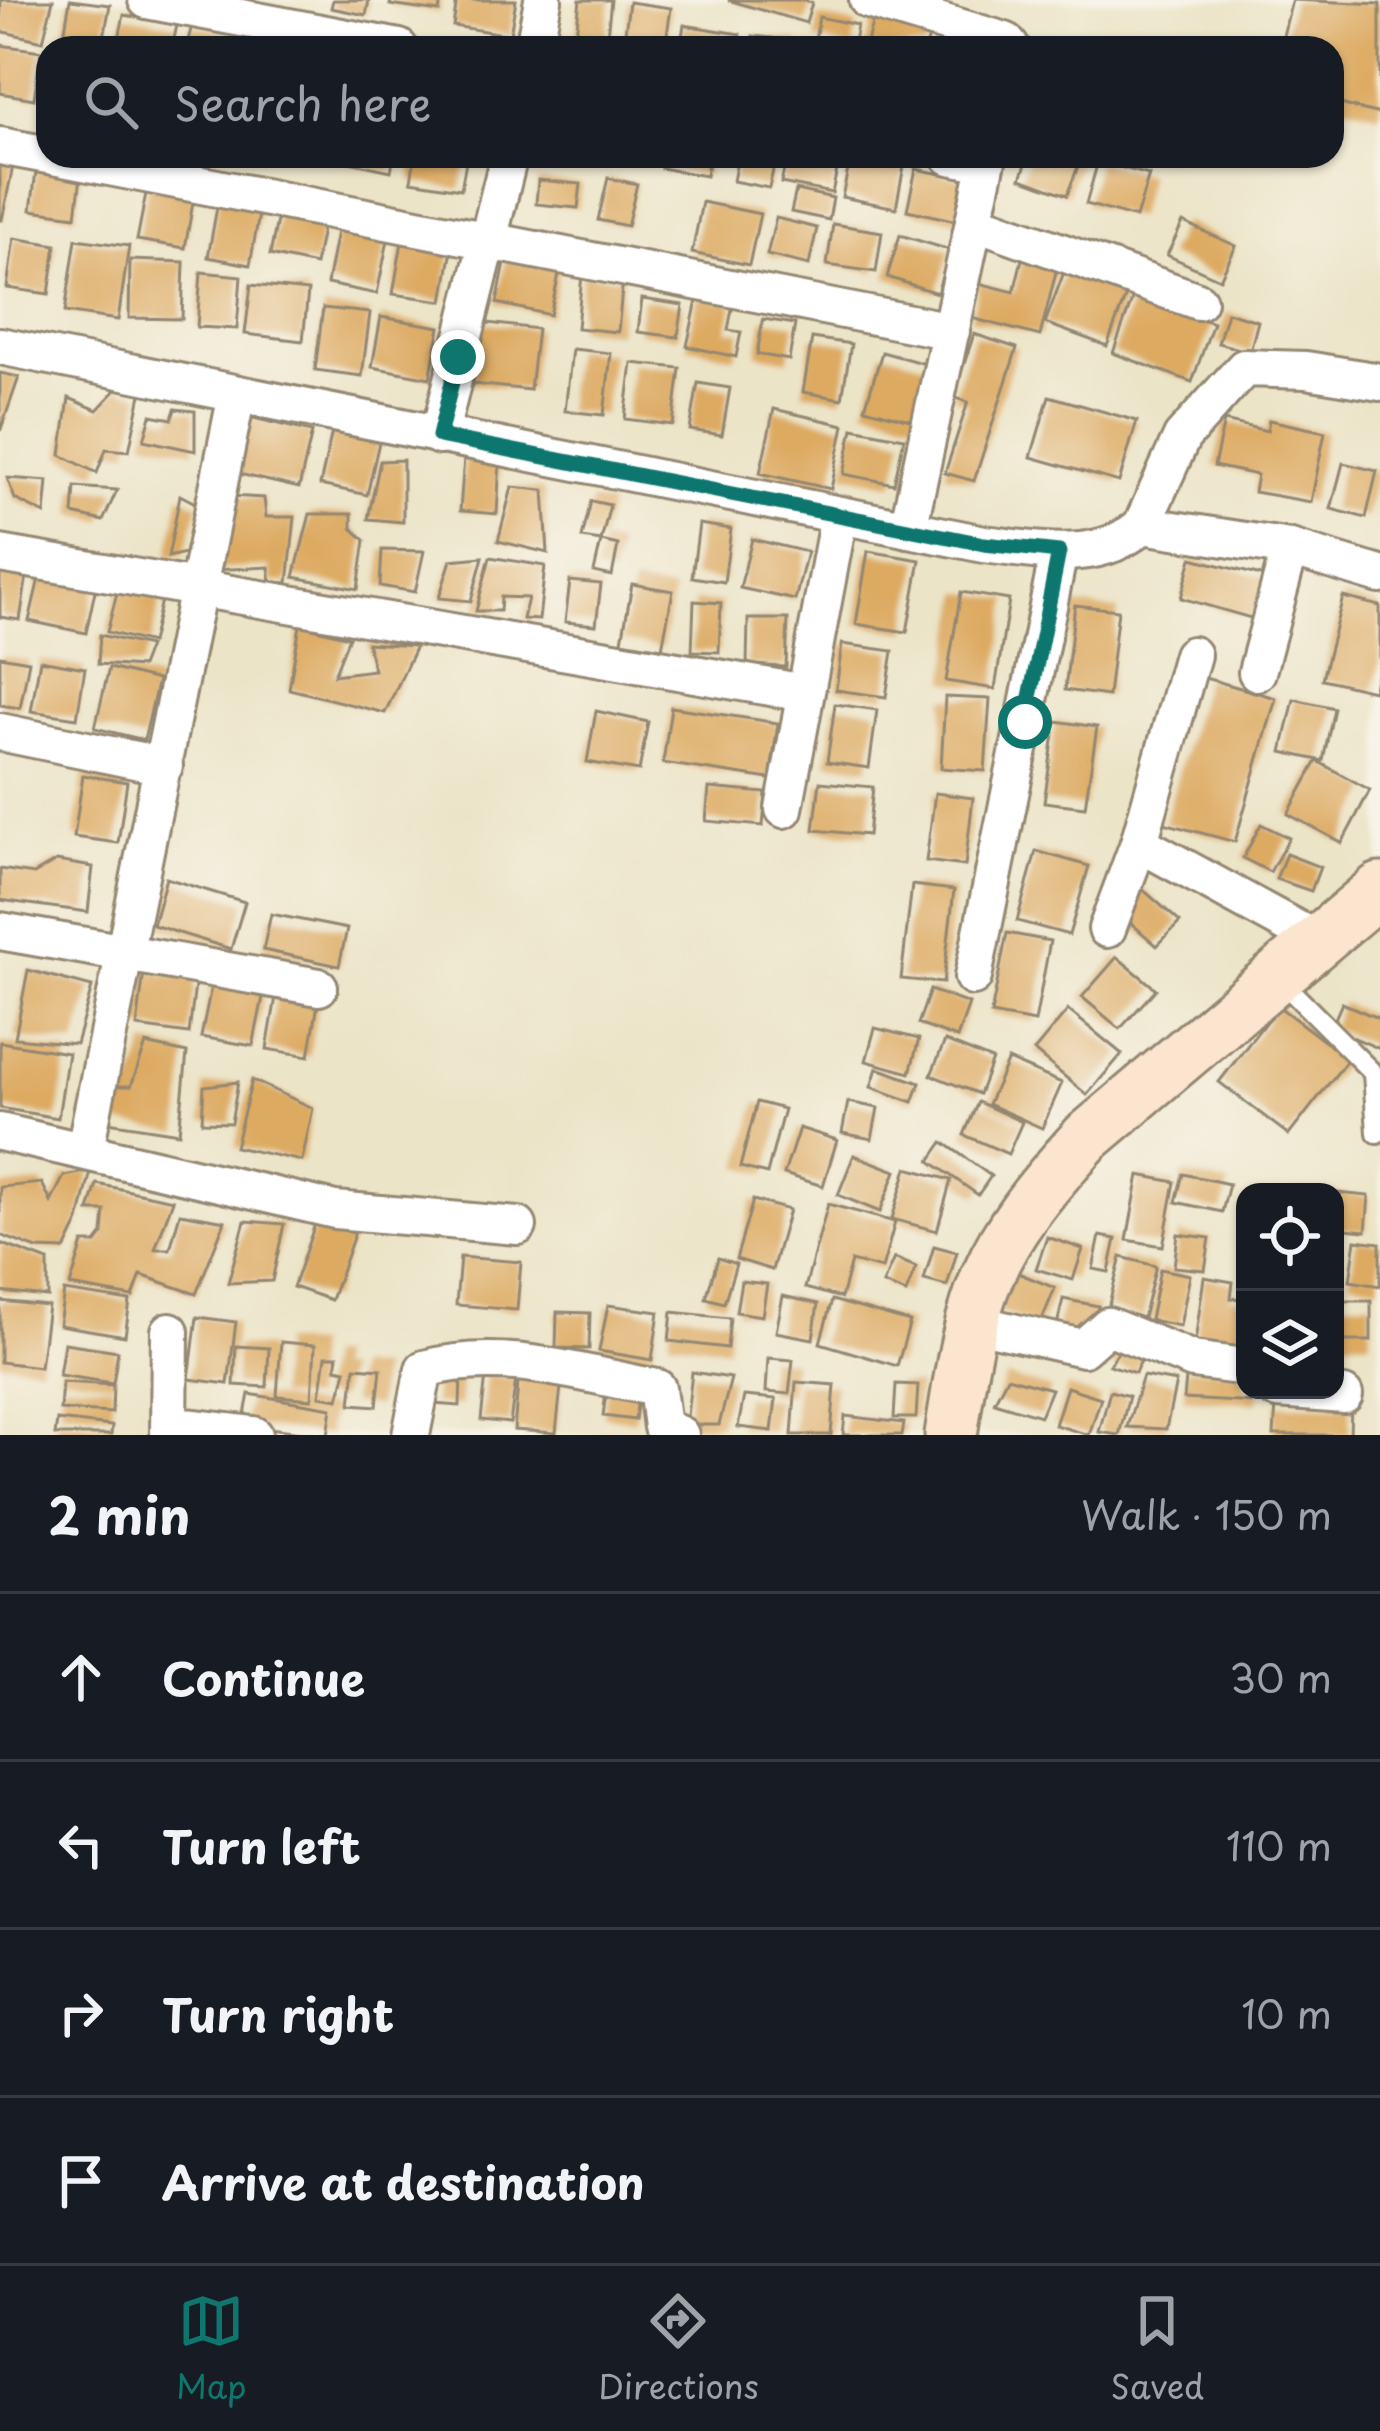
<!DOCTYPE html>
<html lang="en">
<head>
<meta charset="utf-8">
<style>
  body { margin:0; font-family:"Playpen Sans",sans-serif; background:#20242c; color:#f1f3f6 }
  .controls { position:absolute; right:36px; bottom:36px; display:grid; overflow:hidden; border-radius:24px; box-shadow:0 3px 9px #0004 }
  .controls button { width:108px; height:108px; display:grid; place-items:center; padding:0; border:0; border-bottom:3px solid #363941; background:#171b24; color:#f1f3f6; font:60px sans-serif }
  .stop { position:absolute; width:36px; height:36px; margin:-27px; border:9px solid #0f766e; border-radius:50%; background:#fff }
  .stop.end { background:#0f766e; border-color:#fff; box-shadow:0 3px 12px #0008 }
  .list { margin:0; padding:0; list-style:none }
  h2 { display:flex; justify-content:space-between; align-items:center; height:156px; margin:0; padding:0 48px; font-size:51px }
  h2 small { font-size:39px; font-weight:400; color:#9ea1a6 }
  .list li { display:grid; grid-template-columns:78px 1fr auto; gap:36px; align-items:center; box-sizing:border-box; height:168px; padding:0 48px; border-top:3px solid #363941 }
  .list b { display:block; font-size:45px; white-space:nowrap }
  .list em { font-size:39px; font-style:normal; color:#9ea1a6 }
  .icon { flex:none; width:66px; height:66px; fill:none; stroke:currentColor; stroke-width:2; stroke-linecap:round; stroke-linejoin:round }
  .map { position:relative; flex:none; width:1380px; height:1435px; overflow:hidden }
  .search { position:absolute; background:#171b24; box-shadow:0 3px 9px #0004; left:36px; right:36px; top:36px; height:132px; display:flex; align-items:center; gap:30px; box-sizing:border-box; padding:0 42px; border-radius:36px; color:#9ea1a6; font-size:45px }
  .sheet { height:828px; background:#171b24 }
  nav { display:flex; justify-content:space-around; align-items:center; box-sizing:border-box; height:168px; border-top:3px solid #363941; background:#171b24; font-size:33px; color:#9ea1a6 }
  nav a { display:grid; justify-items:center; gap:6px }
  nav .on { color:#0f766e }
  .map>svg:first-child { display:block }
  .building { fill:#ddaa62 }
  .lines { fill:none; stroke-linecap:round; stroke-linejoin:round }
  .lane-casing { stroke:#948772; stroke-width:24 }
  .street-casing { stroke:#948772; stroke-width:42 }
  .secondary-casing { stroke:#948772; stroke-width:57 }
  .lane { stroke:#fff; stroke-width:18 }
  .street { stroke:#fff; stroke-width:36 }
  .secondary { stroke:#fbe5cf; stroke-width:51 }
  .route { stroke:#0f766e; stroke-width:15 }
</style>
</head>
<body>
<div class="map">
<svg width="1380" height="1435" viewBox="0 0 1380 1435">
  <rect width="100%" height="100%" fill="#f7f3e8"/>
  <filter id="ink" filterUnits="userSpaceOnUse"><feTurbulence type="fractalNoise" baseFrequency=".00833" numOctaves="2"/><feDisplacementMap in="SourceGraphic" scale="24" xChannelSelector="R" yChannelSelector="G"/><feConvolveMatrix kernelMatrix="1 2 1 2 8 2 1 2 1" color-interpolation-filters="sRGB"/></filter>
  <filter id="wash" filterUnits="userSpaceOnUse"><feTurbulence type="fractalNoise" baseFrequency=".004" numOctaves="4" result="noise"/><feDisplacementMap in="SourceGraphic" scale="48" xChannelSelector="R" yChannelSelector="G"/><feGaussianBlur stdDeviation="2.7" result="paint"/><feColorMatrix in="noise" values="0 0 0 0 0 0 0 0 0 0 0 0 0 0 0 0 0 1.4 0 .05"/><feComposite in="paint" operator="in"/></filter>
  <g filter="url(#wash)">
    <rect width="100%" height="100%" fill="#ece4c7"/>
    <g id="blocks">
      <g class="building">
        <polygon points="1,0 53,0 43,41 0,31"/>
        <polygon points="70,0 110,5 102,48 62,47"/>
        <polygon points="333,0 369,0 366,15 331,8"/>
        <polygon points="391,0 441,0 439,12 390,5"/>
        <polygon points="457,0 516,0 510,35 453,26"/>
        <polygon points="580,0 611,0 606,45 575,42"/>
        <polygon points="728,0 802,0 812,3 806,23"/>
        <polygon points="1292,0 1380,4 1380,114 1332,102 1332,48 1280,48"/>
        <polygon points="629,2 671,8 665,48 623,48"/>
        <polygon points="876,10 932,25 926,48 865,48"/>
        <polygon points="124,15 177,25 172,48 117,48"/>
        <polygon points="819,17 857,25 853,48 815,40"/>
        <polygon points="192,25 240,36 237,48 186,48"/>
        <polygon points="684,25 740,34 738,48 680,48"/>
        <polygon points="753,36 799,41 798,48 751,48"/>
        <polygon points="0,45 41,51 34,99 0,93"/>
        <polygon points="346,156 394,156 391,171 344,161"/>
        <polygon points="415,156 467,156 461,189 411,181"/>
        <polygon points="664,156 709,156 706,176 661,168"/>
        <polygon points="738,156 776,157 769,188 733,181"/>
        <polygon points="787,156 840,156 832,193 781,183"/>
        <polygon points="851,156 904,166 896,208 842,197"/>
        <polygon points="1029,156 1082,156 1067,195 1021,178"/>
        <polygon points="0,158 14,161 2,220 0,220"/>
        <polygon points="1098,161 1149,175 1136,218 1086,204"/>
        <polygon points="37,164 82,169 76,216 31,210"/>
        <polygon points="916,169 966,179 957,221 907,210"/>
        <polygon points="608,178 637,184 627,226 598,220"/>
        <polygon points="538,180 581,184 578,208 536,204"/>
        <polygon points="148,183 195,191 185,248 137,240"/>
        <polygon points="796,190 833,198 829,220 791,212"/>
        <polygon points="219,196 261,203 250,265 208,257"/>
        <polygon points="702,202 760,214 749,265 692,253"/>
        <polygon points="278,215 323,224 315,265 270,255"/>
        <polygon points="776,218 817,228 809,265 767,255"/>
        <polygon points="339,221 390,230 377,294 327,284"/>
        <polygon points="1183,222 1236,246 1220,279 1167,255"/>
        <polygon points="833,224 882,232 876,272 827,265"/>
        <polygon points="404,230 454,238 443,301 393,294"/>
        <polygon points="900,235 950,250 937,293 887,277"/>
        <polygon points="14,238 56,245 49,294 7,288"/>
        <polygon points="76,239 129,246 118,320 65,312"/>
        <polygon points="507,253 561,265 550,315 497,303"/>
        <polygon points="1022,259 1057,268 1040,336 971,318 979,283 1014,292"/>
        <polygon points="130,260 184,262 182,319 129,318"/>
        <polygon points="201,272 241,276 237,329 197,327"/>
        <polygon points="1064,272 1126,295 1107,346 1045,323"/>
        <polygon points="582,274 623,278 618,332 577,328"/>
        <polygon points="251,285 308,291 303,341 245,334"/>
        <polygon points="1134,294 1213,323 1192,382 1113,353"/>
        <polygon points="698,296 733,304 728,330 741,332 736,357 687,346"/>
        <polygon points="642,299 683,305 678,337 638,332"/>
        <polygon points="323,308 370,313 362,376 315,370"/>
        <polygon points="1227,312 1258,321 1250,352 1218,343"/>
        <polygon points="381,317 440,327 430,378 372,367"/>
        <polygon points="763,319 795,324 789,360 757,354"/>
        <polygon points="480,322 537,329 530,390 473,384"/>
        <polygon points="974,334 1017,348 974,481 945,473 968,402 953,397"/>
        <polygon points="812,338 851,344 842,399 803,392"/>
        <polygon points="572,349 611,353 604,415 565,411"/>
        <polygon points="882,352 933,366 917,422 865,408"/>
        <polygon points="632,363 680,368 673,425 625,419"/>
        <polygon points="0,373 19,377 1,429 0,428"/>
        <polygon points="698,383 730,388 722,435 690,430"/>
        <polygon points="118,388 141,394 129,451 106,449 97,473 61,455 69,398 97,410"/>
        <polygon points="1049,396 1137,421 1119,482 1031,457"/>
        <polygon points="175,409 195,411 195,451 144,440 151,415 172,419"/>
        <polygon points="774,409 844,425 831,489 760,473"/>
        <polygon points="249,417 312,432 299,488 235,473"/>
        <polygon points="1269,420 1325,432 1311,502 1254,492 1257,475 1214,466 1224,421 1267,431"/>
        <polygon points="853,428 904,438 894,484 844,474"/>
        <polygon points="332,431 379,442 367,495 320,485"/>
        <polygon points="464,458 500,460 497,514 460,511"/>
        <polygon points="403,460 403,522 368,519 380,461"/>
        <polygon points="1343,463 1377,471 1366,518 1331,509"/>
        <polygon points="7,478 48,481 45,514 15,499"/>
        <polygon points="75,487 117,490 103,521 73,514"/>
        <polygon points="512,487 544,490 548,553 498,541"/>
        <polygon points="180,495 199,505 185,553 168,557"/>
        <polygon points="229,496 264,498 266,517 295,517 288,583 271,582 269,567 213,570"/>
        <polygon points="591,501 610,505 601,541 618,545 612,576 594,572 601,541 582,538"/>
        <polygon points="310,514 352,514 352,528 365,540 358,589 294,577"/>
        <polygon points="699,524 731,529 724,582 692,577"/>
        <polygon points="752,539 807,552 795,600 740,588"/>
        <polygon points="382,550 424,551 415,592 380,586"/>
        <polygon points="868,551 920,560 907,632 856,624"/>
        <polygon points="483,557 471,601 439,598 451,560"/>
        <polygon points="490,557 545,566 539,620 523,619 528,598 501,597 500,611 476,611"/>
        <polygon points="1192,558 1265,577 1254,619 1181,598"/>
        <polygon points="0,564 28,568 20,620 0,617"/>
        <polygon points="40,574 96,586 86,633 29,621"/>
        <polygon points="570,581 601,584 596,625 565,622"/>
        <polygon points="632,584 673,591 662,648 622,641"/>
        <polygon points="118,589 161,600 151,643 107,632"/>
        <polygon points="961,592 1009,600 995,689 946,681"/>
        <polygon points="1343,597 1380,606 1380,663 1373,691 1322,679"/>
        <polygon points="694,601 721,603 719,652 692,651"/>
        <polygon points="1075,605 1118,610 1108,696 1065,690"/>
        <polygon points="748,619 788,619 786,667 747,665"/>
        <polygon points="300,625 349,637 334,675 374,670 367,643 416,646 385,713 289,689"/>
        <polygon points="100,635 149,646 141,667 98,664"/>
        <polygon points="842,644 893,651 886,697 836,690"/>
        <polygon points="0,656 29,661 20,708 0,705"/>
        <polygon points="40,660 85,668 77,718 31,711"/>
        <polygon points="109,668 158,680 144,740 95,728"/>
        <polygon points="1205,678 1276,698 1235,842 1164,823"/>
        <polygon points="945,697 990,699 985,771 941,768"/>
        <polygon points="1294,699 1334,708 1323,761 1282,752"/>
        <polygon points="835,704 877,710 869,768 827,762"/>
        <polygon points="671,707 778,723 770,779 663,763"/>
        <polygon points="596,711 648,722 639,771 587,762"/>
        <polygon points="1056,721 1097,727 1085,807 1044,802"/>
        <polygon points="1317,761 1370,790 1342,843 1288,814"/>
        <polygon points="83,775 127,782 118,843 74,837"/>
        <polygon points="820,782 873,787 868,835 814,830"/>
        <polygon points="709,788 766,793 763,826 706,821"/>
        <polygon points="935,793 973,798 965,866 926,861"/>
        <polygon points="1261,824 1289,838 1270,872 1243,858"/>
        <polygon points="1036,851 1089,866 1069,935 1017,921"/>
        <polygon points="1286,854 1320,867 1311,891 1276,879"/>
        <polygon points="56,861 93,867 88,912 0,900 0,869 34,874"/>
        <polygon points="166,878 245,902 231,949 153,925"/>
        <polygon points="912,885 954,890 943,983 901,979"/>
        <polygon points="1139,886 1180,922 1157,946 1116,910"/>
        <polygon points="271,914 347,929 339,966 263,950"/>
        <polygon points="1007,933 1050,941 1035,1022 991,1014"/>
        <polygon points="1117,957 1156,989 1120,1029 1082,997"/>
        <polygon points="28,970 92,987 76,1044 15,1038"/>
        <polygon points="144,971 196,977 189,1034 137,1027"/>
        <polygon points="212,982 264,992 253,1046 201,1037"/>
        <polygon points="930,990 969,1004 957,1038 918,1024"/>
        <polygon points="277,991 319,998 309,1056 267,1049"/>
        <polygon points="1342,1003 1380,1019 1380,1049 1331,1028"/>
        <polygon points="1278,1006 1348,1059 1289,1135 1219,1082"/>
        <polygon points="1068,1010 1122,1054 1087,1095 1034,1051"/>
        <polygon points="875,1028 919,1039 910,1073 866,1061"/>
        <polygon points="945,1041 992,1060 979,1094 931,1075"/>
        <polygon points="0,1042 68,1053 58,1118 0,1108"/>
        <polygon points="146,1044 187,1053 179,1133 108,1122 114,1086 131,1086"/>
        <polygon points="1008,1060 1062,1083 1042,1128 988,1104"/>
        <polygon points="877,1068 920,1083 913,1102 871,1087"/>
        <polygon points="252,1080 313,1108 302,1161 235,1147"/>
        <polygon points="238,1082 231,1123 202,1122 204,1086"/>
        <polygon points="757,1102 784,1109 767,1174 740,1167"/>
        <polygon points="848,1102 878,1108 872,1139 842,1133"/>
        <polygon points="978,1102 1022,1122 1008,1154 964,1135"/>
        <polygon points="799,1128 837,1140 823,1186 784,1174"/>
        <polygon points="943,1142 991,1176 978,1195 930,1161"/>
        <polygon points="854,1155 896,1171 880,1212 838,1195"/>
        <polygon points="907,1168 951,1180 937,1231 892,1219"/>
        <polygon points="91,1171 79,1221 65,1250 37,1249 0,1235 0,1187 42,1183 51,1202 64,1176"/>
        <polygon points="1183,1174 1229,1184 1222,1212 1176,1202"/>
        <polygon points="1139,1175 1175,1182 1163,1246 1127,1240"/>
        <polygon points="97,1184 173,1200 155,1249 170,1249 180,1213 225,1221 196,1294 141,1275 133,1297 70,1286 83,1243 96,1243 103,1234 105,1211 89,1211"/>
        <polygon points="1337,1193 1369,1196 1366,1231 1335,1228"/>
        <polygon points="753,1200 789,1210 772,1270 736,1259"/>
        <polygon points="828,1204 895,1222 882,1269 851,1261 841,1298 805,1288"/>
        <polygon points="245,1221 284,1224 272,1281 228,1283"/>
        <polygon points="315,1224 355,1232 331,1300 293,1287"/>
        <polygon points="1178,1234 1210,1238 1205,1270 1174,1267"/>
        <polygon points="1100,1236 1116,1239 1109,1272 1093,1269"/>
        <polygon points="1047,1237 1083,1249 1073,1280 1036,1269"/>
        <polygon points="1356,1240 1380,1243 1380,1286 1350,1281"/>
        <polygon points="0,1243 48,1261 48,1297 0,1292"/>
        <polygon points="934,1246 957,1252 947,1286 924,1280"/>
        <polygon points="460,1257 521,1262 517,1310 456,1305"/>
        <polygon points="1121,1257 1156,1266 1143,1318 1108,1308"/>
        <polygon points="718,1258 736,1264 724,1303 706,1298"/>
        <polygon points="894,1258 916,1267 906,1293 883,1284"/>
        <polygon points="1160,1269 1190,1275 1180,1326 1150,1320"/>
        <polygon points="1013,1271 1055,1288 1039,1327 997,1310"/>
        <polygon points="1204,1277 1233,1282 1231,1298 1245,1299 1245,1350 1195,1342"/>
        <polygon points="741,1281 767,1284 762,1316 736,1312"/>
        <polygon points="64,1291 130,1301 125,1336 59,1325"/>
        <polygon points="783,1296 818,1304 813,1339 776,1332"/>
        <polygon points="1063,1299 1098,1306 1092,1337 1056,1330"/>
        <polygon points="832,1300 910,1322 897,1366 820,1343"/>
        <polygon points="0,1301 48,1306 40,1367 0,1362"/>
        <rect x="1344" y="1301" width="27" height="40"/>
        <polygon points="608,1305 659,1312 652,1360 599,1351"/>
        <polygon points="557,1312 590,1313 589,1349 556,1348"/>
        <polygon points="672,1312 730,1318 727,1348 669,1341"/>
        <polygon points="197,1317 236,1322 228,1384 189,1379"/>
        <polygon points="281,1342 315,1345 312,1399 277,1396"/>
        <polygon points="1125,1342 1145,1349 1135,1373 1109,1365"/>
        <polygon points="64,1343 118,1351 113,1383 59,1375"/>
        <polygon points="236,1346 269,1348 267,1387 234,1385"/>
        <polygon points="326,1356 338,1356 336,1368 346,1370 339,1399 320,1396"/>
        <polygon points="768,1358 793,1360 789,1394 766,1392"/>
        <polygon points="355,1367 381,1369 377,1406 351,1404"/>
        <polygon points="1187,1368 1245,1372 1245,1390 1259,1390 1258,1403 1184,1399"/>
        <polygon points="519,1372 562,1377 556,1433 514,1430"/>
        <polygon points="692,1372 731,1378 719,1425 686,1425"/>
        <polygon points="435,1373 461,1375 460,1406 433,1404"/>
        <polygon points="486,1375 516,1379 510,1423 481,1420"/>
        <polygon points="1143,1376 1176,1382 1166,1429 1127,1427"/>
        <polygon points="1007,1377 1051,1389 1040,1416 994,1402"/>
        <polygon points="62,1382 113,1385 112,1413 60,1410"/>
        <polygon points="796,1382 835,1385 831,1435 792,1435"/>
        <polygon points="896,1384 918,1385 916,1418 894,1418"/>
        <polygon points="607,1385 639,1389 635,1420 603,1416"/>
        <polygon points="1067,1387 1101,1398 1089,1435 1055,1425"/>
        <polygon points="1110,1391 1129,1396 1119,1435 1099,1432"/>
        <polygon points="249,1394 332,1408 328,1435 243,1425"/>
        <polygon points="744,1396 776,1399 772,1431 738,1427"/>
        <polygon points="1276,1404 1351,1406 1350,1435 1274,1435"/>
        <polygon points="845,1416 904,1423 902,1435 843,1435"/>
        <polygon points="57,1420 112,1426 111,1435 55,1435"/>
      </g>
    </g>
  </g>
  <g filter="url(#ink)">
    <use href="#blocks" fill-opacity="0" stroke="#948772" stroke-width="3"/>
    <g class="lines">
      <defs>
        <polyline id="lane" points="1280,980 1373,1073 1377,1133"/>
        <g id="street">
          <polyline points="147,0 399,48"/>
          <polyline points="868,0 1005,41 1011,48"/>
          <polyline points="534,48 543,0"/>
          <polyline points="0,146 48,155"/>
          <polyline points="53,156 951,331"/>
          <polyline points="950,156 986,163"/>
          <polyline points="974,221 1198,301"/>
          <path d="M0,346L984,544C1036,550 1100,565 1142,525L1290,548L1380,575"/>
          <polyline points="439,436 509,156"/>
          <polyline points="1142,525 1182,437 1244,368 1306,370 1380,382"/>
          <polyline points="908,529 988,156"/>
          <polyline points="0,554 805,693"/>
          <polyline points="1257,672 1290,548"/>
          <polyline points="0,732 164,766"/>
          <polyline points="784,809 839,516"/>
          <polyline points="1139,843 1320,942"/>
          <polyline points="1107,929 1139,843 1192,655"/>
          <polyline points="0,931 319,987"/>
          <polyline points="973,977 1059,552"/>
          <polyline points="0,1132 335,1210 518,1226"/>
          <polyline points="85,1149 237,394"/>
          <polyline points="968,1322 1083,1348 1108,1326 1193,1360 1245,1367"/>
          <polyline points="1277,1390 1344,1395"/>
          <polyline points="171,1425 254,1435"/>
          <polyline points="169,1435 170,1331"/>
          <path d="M411,1435L424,1369C503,1348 578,1373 657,1388L662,1427L680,1435"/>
        </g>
        <path id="secondary" d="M951,1435C973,1288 984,1250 1086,1138L1380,889"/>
      </defs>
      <use href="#lane" class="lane-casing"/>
      <use href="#street" class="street-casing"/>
      <use href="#secondary" class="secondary-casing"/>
      <use href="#lane" class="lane"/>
      <use href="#street" class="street"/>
      <use href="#secondary" class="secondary"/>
    </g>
  </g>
  <g class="lines" filter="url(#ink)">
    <polyline class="route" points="458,357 439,436 984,544 1059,552 1025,722"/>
  </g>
</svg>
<div class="controls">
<button><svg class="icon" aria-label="locate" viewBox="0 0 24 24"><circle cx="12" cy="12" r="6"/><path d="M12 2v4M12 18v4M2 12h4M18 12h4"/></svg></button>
<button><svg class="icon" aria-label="layers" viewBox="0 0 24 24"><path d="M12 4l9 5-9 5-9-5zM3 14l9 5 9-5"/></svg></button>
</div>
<div class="stop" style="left:1025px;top:722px"></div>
<div class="stop end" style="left:458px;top:357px"></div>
<div class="search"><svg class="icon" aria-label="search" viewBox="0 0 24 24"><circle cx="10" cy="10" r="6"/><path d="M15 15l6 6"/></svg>Search here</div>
</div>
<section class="sheet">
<h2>2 min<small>Walk · 150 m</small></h2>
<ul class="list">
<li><svg class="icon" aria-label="ahead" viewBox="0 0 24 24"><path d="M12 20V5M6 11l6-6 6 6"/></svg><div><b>Continue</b></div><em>30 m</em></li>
<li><svg class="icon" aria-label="left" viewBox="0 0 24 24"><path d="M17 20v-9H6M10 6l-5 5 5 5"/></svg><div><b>Turn left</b></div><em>110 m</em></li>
<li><svg class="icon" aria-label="right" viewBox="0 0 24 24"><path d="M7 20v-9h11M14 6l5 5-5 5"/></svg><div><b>Turn right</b></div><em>10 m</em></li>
<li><svg class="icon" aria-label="arrive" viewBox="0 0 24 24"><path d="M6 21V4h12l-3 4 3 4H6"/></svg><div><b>Arrive at destination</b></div></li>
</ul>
</section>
<nav>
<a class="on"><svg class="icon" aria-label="map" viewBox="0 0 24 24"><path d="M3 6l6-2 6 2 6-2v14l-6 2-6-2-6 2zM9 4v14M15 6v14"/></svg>Map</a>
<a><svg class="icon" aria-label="directions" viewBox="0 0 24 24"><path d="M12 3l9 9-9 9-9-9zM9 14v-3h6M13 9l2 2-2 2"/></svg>Directions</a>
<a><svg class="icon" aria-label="saved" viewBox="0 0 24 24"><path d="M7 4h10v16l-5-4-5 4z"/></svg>Saved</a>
</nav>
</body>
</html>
